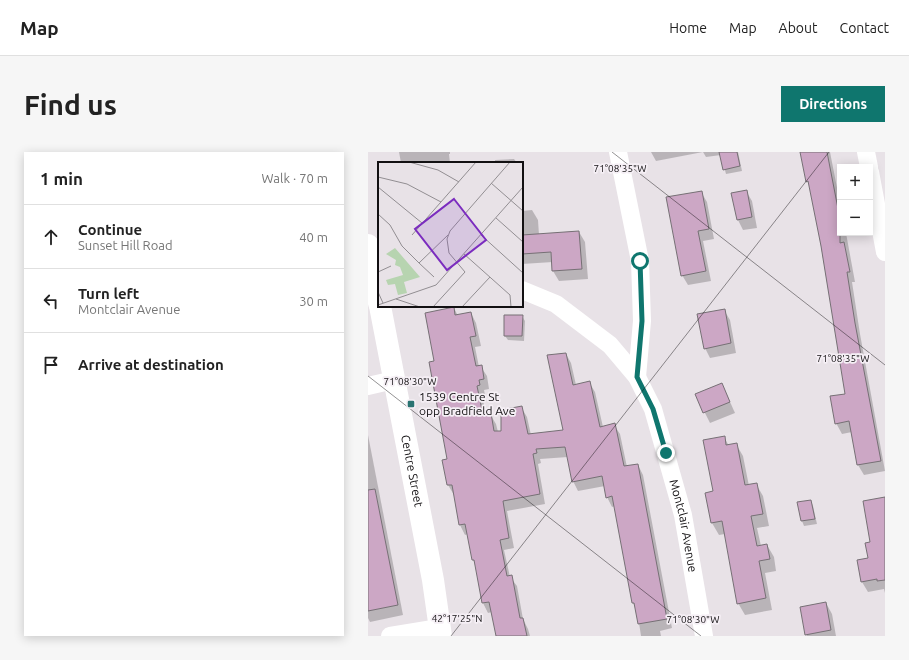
<!DOCTYPE html>
<html lang="en">
<head>
<meta charset="utf-8">
<style>
  body { margin:0; font-family:Ubuntu,sans-serif; background:#f6f6f6; color:#222 }
  .controls { position:absolute; right:12px; top:12px; display:grid; overflow:hidden; border-radius:0px; box-shadow:0 2px 10px #0003 }
  .controls button { width:36px; height:36px; display:grid; place-items:center; padding:0; border:0; border-bottom:1px solid #e0e0e0; background:#fff; color:#222; font:20px sans-serif }
  .stop { position:absolute; width:12px; height:12px; margin:-9px; border:3px solid #0f766e; border-radius:50%; background:#fff }
  .stop.end { background:#0f766e; border-color:#fff; box-shadow:0 1px 4px #0008 }
  .list { margin:0; padding:0; list-style:none }
  h2 { display:flex; justify-content:space-between; align-items:center; height:52px; margin:0; padding:0 16px; font-size:17px }
  h2 small { font-size:13px; font-weight:400; color:#767676 }
  .list li { display:grid; grid-template-columns:26px 1fr auto; gap:12px; align-items:center; box-sizing:border-box; height:64px; padding:0 16px; border-top:1px solid #e0e0e0 }
  .list b { display:block; font-size:15px; white-space:nowrap }
  .list p { margin:0; font-size:13px; white-space:nowrap; color:#767676 }
  .list em { font-size:13px; font-style:normal; color:#767676 }
  .icon { flex:none; width:22px; height:22px; fill:none; stroke:currentColor; stroke-width:2; stroke-linecap:round; stroke-linejoin:round }
  .map { position:relative; flex:none; width:517px; height:484px; overflow:hidden; border-radius:0px }
  header { display:flex; align-items:center; gap:24px; box-sizing:border-box; height:56px; padding:0 20px; background:#fff; border-bottom:1px solid #e0e0e0 }
  header strong { font-size:19px }
  nav { display:flex; gap:22px; margin-inline-start:auto; font-size:14px }
  .intro { display:flex; align-items:center; justify-content:space-between; box-sizing:border-box; height:96px; padding:0 24px }
  h1 { margin:0; font-size:28px }
  .button { padding:10px 18px; border-radius:0px; background:#0f766e; color:#fff; font-size:14px; font-weight:700 }
  main { display:flex; gap:24px; padding:0 24px }
  aside { flex:1; background:#fff; border-radius:0px; box-shadow:0 2px 10px #0003 }
  .map>svg:first-child { display:block }
  .shadow { fill:#0003 }
  .building { fill:#cca7c5; stroke:#767075 }
  .lines { fill:none; stroke-linecap:round; stroke-linejoin:round }
  .street { stroke:#fff; stroke-width:18 }
  .secondary { stroke:#fff; stroke-width:22 }
  .route { stroke:#0f766e; stroke-width:5 }
  .ticks { fill:none; stroke:#121012; stroke-width:1; stroke-opacity:0.45 }
  .poi-dot { fill:#297371; stroke:#f5eff5; stroke-width:1.5 }
  .labels { text-anchor:middle; stroke-width:3.5; stroke-linejoin:round; paint-order:stroke }
  .poi-label { font-size:12px; fill:#121012; stroke:#f5eff5; text-anchor:start }
  .street-label { font-size:12px; fill:#121012; stroke:#f5eff5 }
  .inset-road { fill:none; stroke:#928e92; stroke-width:1 }
  .view { fill:#7b2cbf; fill-opacity:0.15; stroke:#7b2cbf; stroke-width:2 }
  .inset-edge { fill:none; stroke:#121012; stroke-width:2 }
  .ticks-label { font-size:10px; text-anchor:middle; fill:#121012; stroke:#f5eff5; stroke-width:3.5; stroke-linejoin:round; paint-order:stroke }
</style>
</head>
<body>
<header>
<strong>Map</strong>
<nav><a>Home</a><a>Map</a><a>About</a><a>Contact</a></nav>
</header>
<div class="intro"><h1>Find us</h1><a class="button">Directions</a></div>
<main>
<aside>
<h2>1 min<small>Walk · 70 m</small></h2>
<ul class="list">
<li><svg class="icon" aria-label="ahead" viewBox="0 0 24 24"><path d="M12 20V5M6 11l6-6 6 6"/></svg><div><b>Continue</b><p>Sunset Hill Road</p></div><em>40 m</em></li>
<li><svg class="icon" aria-label="left" viewBox="0 0 24 24"><path d="M17 20v-9H6M10 6l-5 5 5 5"/></svg><div><b>Turn left</b><p>Montclair Avenue</p></div><em>30 m</em></li>
<li><svg class="icon" aria-label="arrive" viewBox="0 0 24 24"><path d="M6 21V4h12l-3 4 3 4H6"/></svg><div><b>Arrive at destination</b></div></li>
</ul>
</aside>
<div class="map">
<svg width="517" height="484" viewBox="0 0 517 484">
  <rect width="100%" height="100%" fill="#e8e2e7"/>
  <g class="shadow">
    <polygon points="31,0 82,0 82,2 81,2 82,11 33,11"/>
    <polygon points="283,0 370,0 374,19 358,22 353,3 338,5 335,0 288,9"/>
    <polygon points="433,0 462,0 472,51 472,81 478,81 487,130 484,130 492,182 517,319 496,323 490,313 484,280 474,282 468,271 478,242 443,36 439,29"/>
    <polygon points="146,7 149,11 127,11 127,8"/>
    <polygon points="378,39 384,49 389,76 375,78 370,68 365,41"/>
    <polygon points="333,40 339,50 346,87 335,89 343,129 320,133 314,123"/>
    <polygon points="164,58 170,68 171,83 211,80 217,90 220,127 191,129 185,119 185,110 154,112 154,59"/>
    <polygon points="86,156 90,164 103,161 108,171 113,194 107,195 111,215 113,215 119,224 121,237 116,238 117,243 114,243 118,263 122,262 128,272 130,280 134,280 153,255 159,265 163,283 197,279 198,202 203,211 208,233 221,230 227,240 235,275 246,273 252,282 259,315 270,313 275,323 304,476 292,479 293,484 273,484 269,458 265,451 247,354 244,355 239,345 237,334 210,339 205,329 200,305 172,307 173,311 170,312 177,352 139,359 146,396 136,398 142,425 149,434 155,467 160,477 162,484 129,484 124,460 120,461 115,451 108,413 105,408 100,382 97,383 92,373 86,343 80,333 75,309 80,308 67,210"/>
    <polygon points="356,158 362,168 368,201 342,206 337,196"/>
    <polygon points="154,164 157,169 156,189 140,188 137,184"/>
    <polygon points="354,232 367,261 342,271 328,243"/>
    <polygon points="0,283 35,463 2,470 0,466"/>
    <polygon points="356,285 361,294 368,292 375,304 381,334 388,332 395,344 401,374 389,376 393,394 399,393 406,405 408,419 397,421 404,458 377,463 370,451 357,382 351,383 344,371 338,341 346,340"/>
    <polygon points="517,346 517,441 516,437 500,440 494,430"/>
    <polygon points="443,349 445,354 449,372 436,374 434,369 430,351"/>
    <polygon points="458,451 464,462 468,484 439,484 438,482"/>
  </g>
  <g class="building">
    <polygon points="351,0 369,0 372,14 355,18"/>
    <polygon points="432,0 459,0 472,67 472,91 476,90 482,120 479,120 487,171 513,309 489,313 481,269 467,272 462,244 477,242 453,94 440,29 438,30"/>
    <polygon points="379,38 384,65 369,68 363,41"/>
    <polygon points="334,39 341,77 330,79 338,119 313,124 298,45"/>
    <polygon points="211,79 214,117 184,119 183,100 154,102 154,83"/>
    <polygon points="86,155 87,163 103,160 108,184 102,185 108,214 114,213 116,227 111,228 112,233 109,234 115,263 123,261 126,279 133,279 133,258 154,254 160,282 195,278 179,203 198,201 205,233 222,229 232,275 247,271 256,314 270,312 299,467 270,472 266,451 264,451 244,344 238,346 234,324 204,330 197,295 168,297 169,301 165,302 172,342 135,349 141,386 132,388 139,424 144,423 152,466 155,466 159,484 128,484 121,450 114,451 106,408 104,408 97,372 91,373 84,333 79,333 74,308 79,307 61,210 66,209 57,161"/>
    <polygon points="357,157 363,191 336,197 329,162"/>
    <polygon points="136,163 155,163 154,184 136,184"/>
    <polygon points="354,231 362,250 335,261 327,242"/>
    <polygon points="357,284 358,293 369,291 377,333 389,331 395,362 383,364 389,394 399,392 402,407 391,409 398,446 369,452 354,369 343,371 337,341 345,339 335,288"/>
    <polygon points="7,337 30,453 0,459 0,338"/>
    <polygon points="517,345 517,428 509,429 509,427 493,430 489,408 500,406 497,391 502,390 495,349"/>
    <polygon points="443,348 447,367 433,369 429,350"/>
    <polygon points="458,450 463,478 437,483 432,455"/>
  </g>
  <g class="lines">
    <g class="street">
      <polyline points="250,0 272,109 274,169 269,225"/>
      <polyline points="498,0 501,15"/>
      <polyline points="502,20 517,100"/>
      <path id="s1" d="M154,138L188,152L242,193L269,225L285,257L315,363L336,484"/>
      <polyline points="0,234 26,228"/>
      <polyline points="22,484 71,476"/>
    </g>
    <g class="secondary">
      <polyline points="0,93 11,151"/>
      <path id="s2" d="M12,154L65,428L73,484"/>
    </g>
  </g>
  <g class="lines">
    <polyline class="route" points="272,109 274,169 269,225 285,257 298,301"/>
  </g>
  <path class="ticks" d="M244,0L517,213M0,224L333,484M83,484L461,0"/>
  <rect class="poi-dot" x="39" y="248" width="8" height="8" rx="2"/>
  <g class="labels">
    <g class="poi-label">
      <text x="51" y="249">1539 Centre St<tspan x="51" dy="14">opp Bradfield Ave</tspan></text>
    </g>
    <g class="street-label">
      <text dy="4" stroke="none"><textPath href="#s2" startOffset="168">Centre Street</textPath></text>
      <text dy="4" stroke="none"><textPath href="#s1" startOffset="303">Montclair Avenue</textPath></text>
    </g>
  </g>
  <g transform="translate(10 10)">
    <rect width="145" height="145" fill="#e8e2e7"/>
    <path d="M17,86L42,115L26,120L29,131L20,133L17,122L10,123L8,118L25,113L22,105L17,103L18,98L8,92Z" fill="#b7d4b0"/>
    <path class="inset-road" d="M31,0L60,8L81,20M0,15L29,22L63,40M113,21L145,49M0,25L44,61M0,52L12,63L24,84L41,101L70,73M118,56L145,80M34,73L98,0M103,73L145,111M86,92L132,133L133,145M41,101L56,115M0,110L13,104M0,130L5,141M18,137L42,145M0,143L58,123L145,25M55,145L87,110L71,91L69,77L72,69L132,0M84,145L112,115"/>
    <path class="view" d="M76,37L108,78L69,108L37,67Z"/>
    <rect width="145" height="145" class="inset-edge"/>
  </g>
  <g class="ticks-label">
    <text x="252" y="20">71°08'35"W</text>
    <text x="475" y="210">71°08'35"W</text>
    <text x="42" y="233">71°08'30"W</text>
    <text x="89" y="470">42°17'25"N</text>
    <text x="325" y="471">71°08'30"W</text>
  </g>
</svg>
<div class="controls">
<button>+</button>
<button>−</button>
</div>
<div class="stop" style="left:272px;top:109px"></div>
<div class="stop end" style="left:298px;top:301px"></div>
</div>
</main>
</body>
</html>
